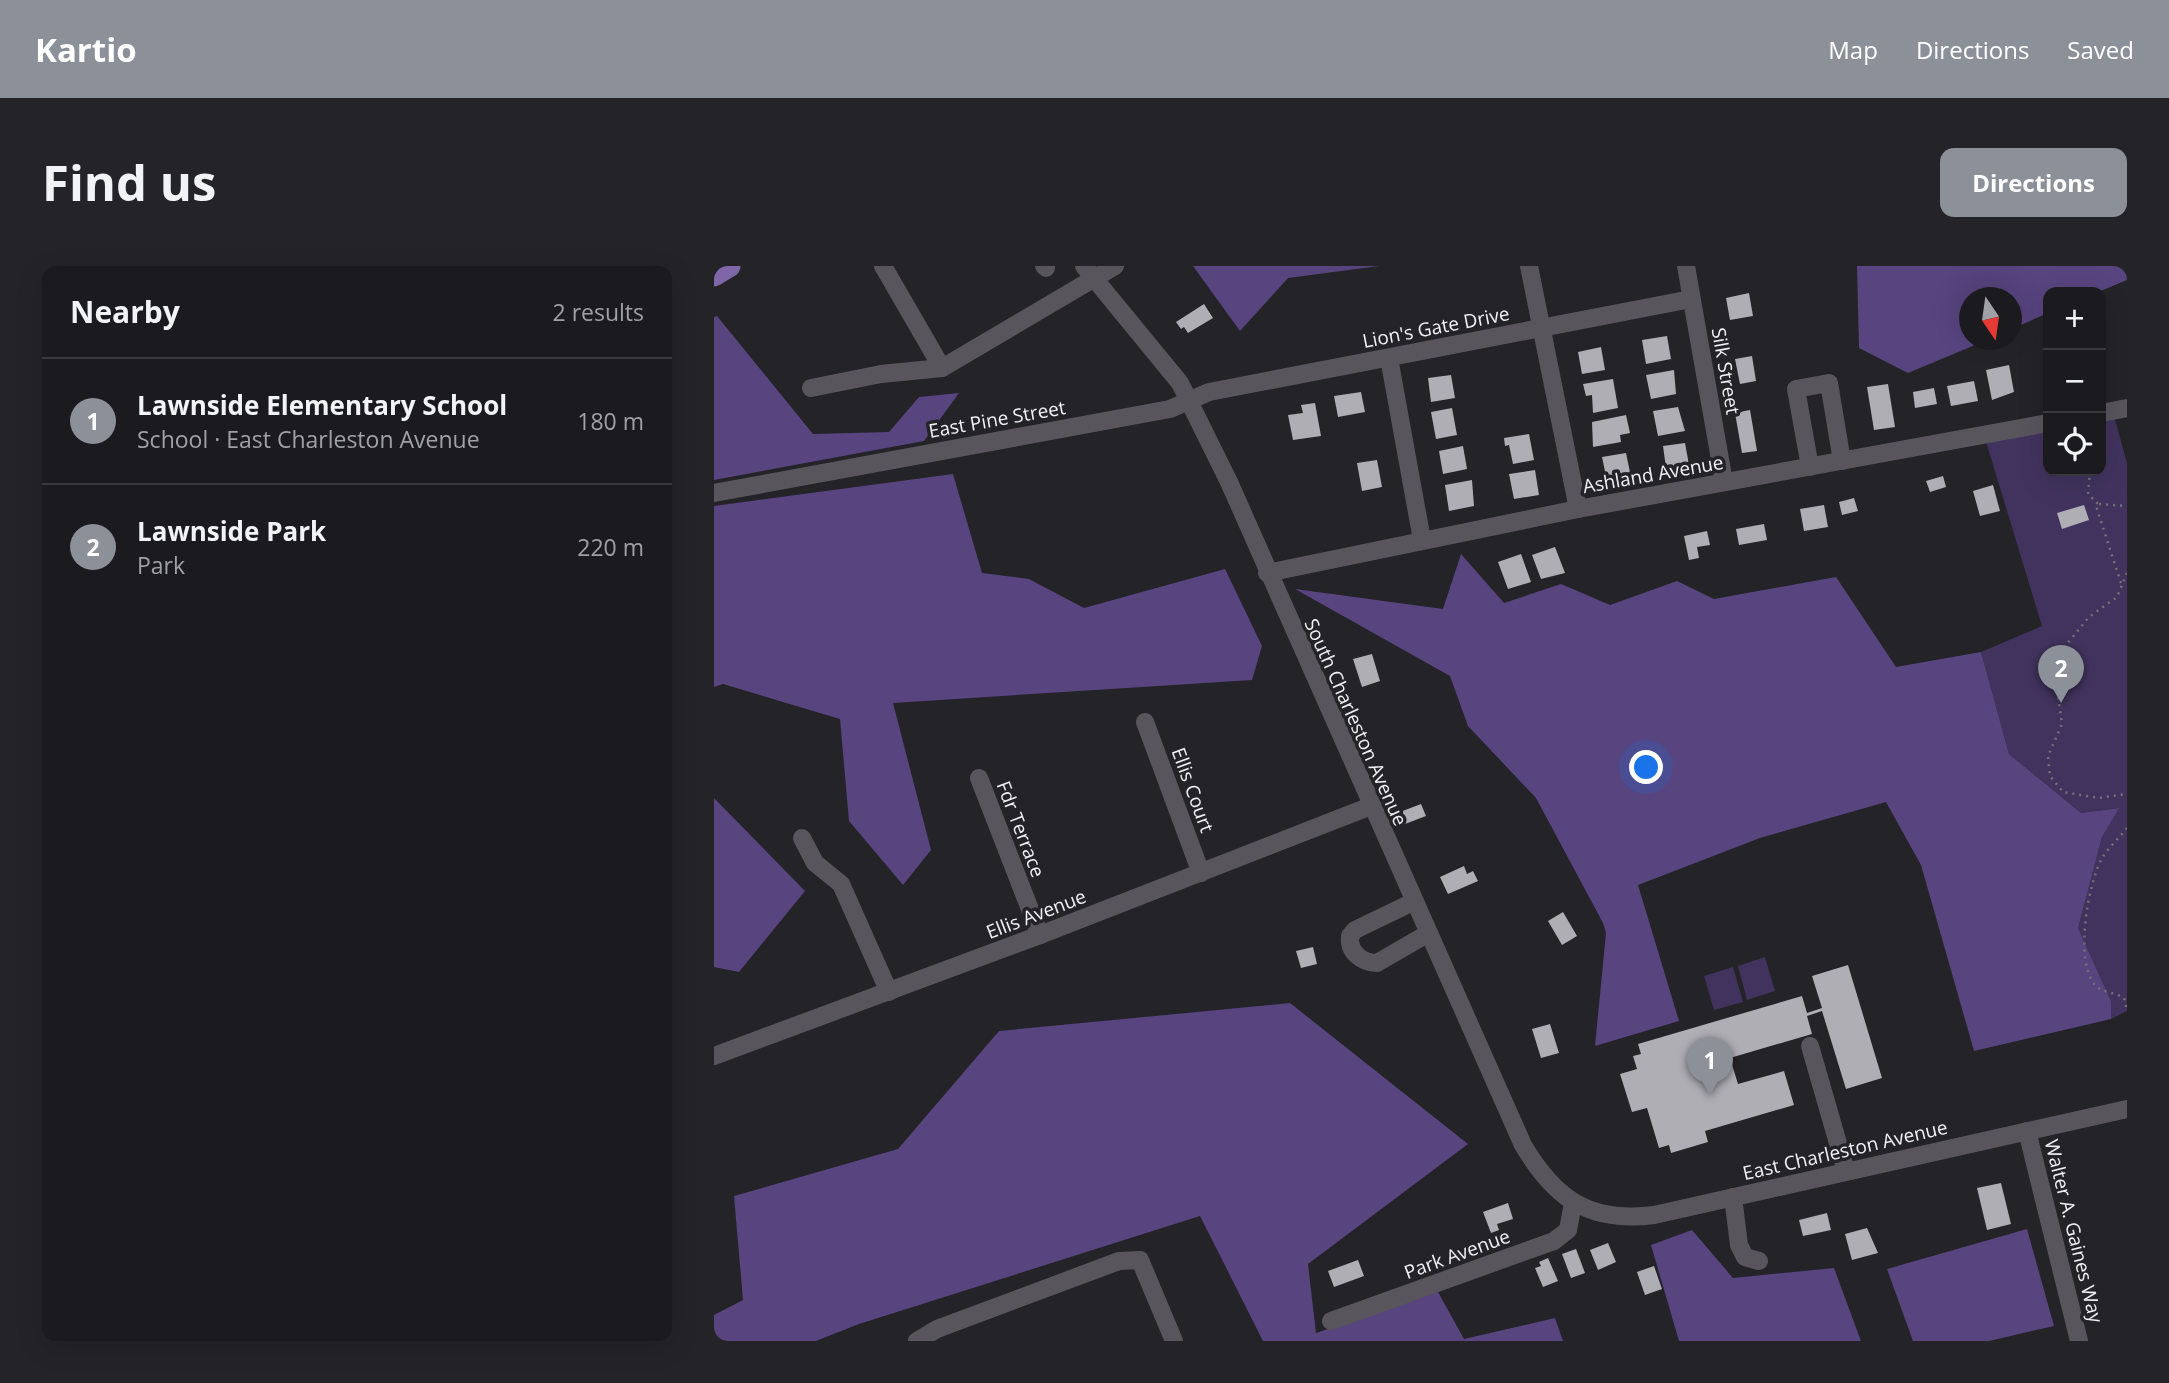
<!DOCTYPE html>
<html lang="en">
<head>
<meta charset="utf-8">
<style>
  body { margin:0; font-family:"Open Sans",sans-serif; background:#242327; color:#f1f3f6 }
  .controls { position:absolute; right:21px; top:21px; display:grid; overflow:hidden; border-radius:14px; box-shadow:0 7px 28px #0002 }
  .controls button { width:63px; height:63px; display:grid; place-items:center; padding:0; border:0; border-bottom:2px solid #39383c; background:#1b1a1e; color:#f1f3f6; font:35px sans-serif }
  .compass { position:absolute; left:1245px; top:21px; width:63px; height:63px; border-radius:50%; background:#1b1a1e; box-shadow:0 7px 28px #0002; rotate:167deg }
  .you { position:absolute; left:933px; top:502px; width:24px; height:24px; margin:-18px; border:5px solid #fff; border-radius:50%; background:#1a73e8; box-shadow:0 0 0 10px #1a73e833 }
  .badge { display:grid; place-items:center; width:46px; height:46px; border-radius:50%; background:#8c9099; color:#fff; font-size:23px; font-weight:700 }
  .pin { position:absolute; translate:-50% -58px; filter:drop-shadow(0 2px 4px #0008) }
  .pin::after { content:''; position:absolute; top:37px; width:24px; height:21px; background:inherit; clip-path:polygon(0 0,100% 0,50% 100%) }
  .list { margin:0; padding:0; list-style:none }
  h2 { display:flex; justify-content:space-between; align-items:center; height:91px; margin:0; padding:0 28px; font-size:30px }
  h2 small { font-size:23px; font-weight:400; color:#a0a1a4 }
  .list li { display:grid; grid-template-columns:46px 1fr auto; gap:21px; align-items:center; box-sizing:border-box; height:126px; padding:0 28px; border-top:2px solid #39383c }
  .list b { display:block; font-size:26px; white-space:nowrap }
  .list p { margin:0; font-size:23px; white-space:nowrap; color:#a0a1a4 }
  .list em { font-size:23px; font-style:normal; color:#a0a1a4 }
  .icon { flex:none; width:38px; height:38px; fill:none; stroke:currentColor; stroke-width:2; stroke-linecap:round; stroke-linejoin:round }
  .map { position:relative; flex:none; width:1413px; height:1075px; overflow:hidden; border-radius:14px }
  header { display:flex; align-items:center; gap:42px; box-sizing:border-box; height:98px; padding:0 35px; background:#8c9099; color:#fff }
  header strong { font-size:33px }
  nav { display:flex; gap:38px; margin-inline-start:auto; font-size:24px }
  .intro { display:flex; align-items:center; justify-content:space-between; box-sizing:border-box; height:168px; padding:0 42px }
  h1 { margin:0; font-size:49px }
  .button { padding:18px 32px; border-radius:14px; background:#8c9099; color:#fff; font-size:24px; font-weight:700 }
  main { display:flex; gap:42px; padding:0 42px }
  aside { flex:1; background:#1b1a1e; border-radius:14px; box-shadow:0 7px 28px #0002 }
  .map>svg:first-child { display:block }
  .green { fill:#41335e }
  .forest { fill:#58447f }
  .building { fill:#afaeb4 }
  .lines { fill:none; stroke-linecap:round; stroke-linejoin:round }
  .path { stroke:#737277; stroke-width:2.5; stroke-dasharray:2 5; stroke-linecap:butt }
  .minor { stroke:#58565c; stroke-width:18 }
  .major { stroke:#7e66a8; stroke-width:23 }
  .labels { text-anchor:middle; stroke-width:7; stroke-linejoin:round; paint-order:stroke }
  .street-label { font-size:19px; fill:#f2f1f4; stroke:#242328 }
</style>
</head>
<body>
<header>
<strong>Kartio</strong>
<nav><a>Map</a><a>Directions</a><a>Saved</a></nav>
</header>
<div class="intro"><h1>Find us</h1><a class="button">Directions</a></div>
<main>
<aside>
<h2>Nearby<small>2 results</small></h2>
<ul class="list">
<li><span class="badge">1</span><div><b>Lawnside Elementary School</b><p>School · East Charleston Avenue</p></div><em>180 m</em></li>
<li><span class="badge">2</span><div><b>Lawnside Park</b><p>Park</p></div><em>220 m</em></li>
</ul>
</aside>
<div class="map">
<svg width="1413" height="1075" viewBox="0 0 1413 1075">
  <rect width="100%" height="100%" fill="#242328"/>
  <g class="green">
    <polygon points="1399,146 1413,197 1413,745 1397,753 1397,735 1364,662 1388,571 1404,542 1367,547 1295,488 1267,386 1328,360 1270,169 1334,157 1334,205 1387,205 1387,148"/>
    <polygon points="1051,691 1061,725 1033,734 1024,700"/>
    <polygon points="1019,701 1029,736 1000,744 990,710"/>
  </g>
  <g class="forest">
    <polygon points="479,0 665,0 574,12 526,65"/>
    <polygon points="1143,0 1413,0 1413,14 1384,26 1334,26 1334,47 1298,63 1297,32 1255,32 1255,74 1273,74 1194,107 1145,82"/>
    <polygon points="3,50 99,168 175,166 205,131 245,127 210,175 0,214 0,51"/>
    <polygon points="239,208 268,307 315,313 370,342 511,303 548,380 538,414 179,437 217,584 189,619 135,555 126,453 9,418 0,421 0,240"/>
    <polygon points="747,288 790,337 847,318 896,339 963,315 1000,333 1122,311 1182,401 1267,386 1295,488 1367,547 1405,542 1388,571 1364,662 1397,735 1397,753 1260,785 1207,599 1172,536 1046,572 924,619 965,755 881,780 892,667 889,657 822,532 754,460 736,410 581,323 729,343"/>
    <polygon points="0,532 91,625 25,706 0,701"/>
    <polygon points="576,737 754,878 594,998 602,1067 724,1026 750,1073 841,1052 849,1075 549,1075 486,950 145,1058 102,1075 0,1075 0,1049 29,1034 20,930 184,883 285,765"/>
    <polygon points="1313,963 1340,1060 1275,1075 1199,1075 1173,1003"/>
    <polygon points="978,964 1019,1012 1120,1002 1147,1075 965,1075 937,979"/>
  </g>
  <g class="building">
    <polygon points="1035,27 1039,50 1016,54 1012,32"/>
    <polygon points="490,38 499,52 474,67 470,61 467,63 462,56"/>
    <polygon points="953,70 957,93 932,98 928,74"/>
    <polygon points="887,81 891,104 868,108 864,86"/>
    <polygon points="1038,90 1042,115 1026,118 1021,93"/>
    <polygon points="1295,99 1300,126 1278,134 1272,104"/>
    <polygon points="960,104 962,128 937,133 932,109"/>
    <polygon points="737,109 741,132 717,136 714,112"/>
    <polygon points="899,113 904,142 879,147 878,129 872,130 869,118"/>
    <polygon points="1260,115 1264,135 1237,140 1233,120"/>
    <polygon points="1174,118 1181,161 1160,164 1153,121"/>
    <polygon points="1220,122 1223,138 1201,142 1199,126"/>
    <polygon points="647,126 651,146 624,151 620,130"/>
    <polygon points="601,137 607,170 579,174 574,149 589,147 587,139"/>
    <polygon points="964,141 971,165 944,170 939,145"/>
    <polygon points="738,142 743,169 722,173 717,146"/>
    <polygon points="1036,144 1043,185 1028,187 1021,147"/>
    <polygon points="912,149 916,167 906,169 907,176 879,181 878,156"/>
    <polygon points="815,168 820,194 799,198 795,179 791,180 790,172"/>
    <polygon points="971,177 975,199 952,202 949,180"/>
    <polygon points="749,180 753,203 729,208 725,185"/>
    <polygon points="912,187 917,211 893,215 888,191"/>
    <polygon points="663,194 668,221 648,225 643,197"/>
    <polygon points="821,204 825,229 800,233 795,208"/>
    <polygon points="1229,210 1232,221 1216,226 1212,215"/>
    <polygon points="758,214 760,240 735,245 731,219"/>
    <polygon points="1279,219 1286,245 1266,250 1259,225"/>
    <polygon points="1140,232 1144,245 1128,249 1125,236"/>
    <polygon points="1110,239 1114,261 1090,265 1086,243"/>
    <polygon points="1370,239 1375,254 1348,263 1343,247"/>
    <polygon points="1050,258 1053,274 1025,279 1022,263"/>
    <polygon points="993,265 996,279 983,281 985,292 975,294 970,270"/>
    <polygon points="841,281 851,307 827,313 818,289"/>
    <polygon points="807,288 817,316 794,323 784,296"/>
    <polygon points="658,388 666,415 648,421 639,393"/>
    <polygon points="707,538 712,550 691,558 686,546"/>
    <polygon points="750,600 753,608 759,605 764,615 734,628 726,611"/>
    <polygon points="849,646 863,670 848,679 834,655"/>
    <polygon points="599,681 603,698 587,702 582,685"/>
    <polygon points="1134,699 1168,812 1132,823 1108,745 1093,750 1098,768 1016,792 1024,818 1070,805 1080,839 991,865 994,876 957,887 955,879 945,882 933,842 918,846 906,808 923,803 919,790 927,788 924,778 1088,730 1093,747 1108,742 1098,710"/>
    <polygon points="836,758 845,787 827,792 818,763"/>
    <polygon points="1287,917 1297,958 1273,964 1263,922"/>
    <polygon points="794,937 799,953 783,958 785,964 777,967 769,946"/>
    <polygon points="1113,947 1117,964 1089,970 1085,954"/>
    <polygon points="1153,962 1164,987 1138,994 1131,968"/>
    <polygon points="894,977 902,996 884,1004 876,984"/>
    <polygon points="862,983 871,1007 857,1012 848,988"/>
    <polygon points="834,992 844,1015 829,1021 821,1002 827,1000 825,996"/>
    <polygon points="644,994 650,1010 620,1021 614,1005"/>
    <polygon points="940,1000 948,1023 931,1029 923,1006"/>
  </g>
  <g class="lines">
    <g class="path">
      <polyline points="1376,205 1374,228 1384,238"/>
      <polyline points="1413,307 1403,331 1375,351 1339,395 1348,458 1334,490 1336,510 1349,526 1385,532 1413,528"/>
      <polyline points="1407,317 1383,243 1384,238 1413,240"/>
      <path d="M1413,562C1405,572 1395,581 1388,592C1374,618 1360,695 1381,719C1388,727 1401,726 1410,732L1413,744"/>
    </g>
    <g class="minor">
      <polyline points="169,0 228,102"/>
      <polyline points="330,0 332,2"/>
      <path d="M370,0L466,117L515,216L809,879C841,933 875,957 940,949L1413,843"/>
      <polyline points="815,0 864,243"/>
      <polyline points="972,0 1010,216"/>
      <polyline points="675,92 708,274"/>
      <polyline points="97,122 167,108 228,102 401,0"/>
      <polyline points="1387,147 1413,142"/>
      <polyline points="1096,201 1082,123 1115,117 1128,195"/>
      <polyline points="0,227 456,143 495,126 977,33"/>
      <polyline points="553,307 864,243 1334,157"/>
      <polyline points="431,456 487,607"/>
      <polyline points="265,512 326,669"/>
      <polyline points="88,572 101,597 127,618 175,726"/>
      <path d="M699,636L641,664L636,670C634,686 648,697 663,697L713,668"/>
      <polyline points="1096,780 1132,905"/>
      <polyline points="0,790 326,669 657,540"/>
      <polyline points="1313,865 1365,1075"/>
      <polyline points="1019,931 1025,979 1031,991 1045,995"/>
      <polyline points="617,1055 840,975 854,964 859,937"/>
      <polyline points="203,1075 223,1063 405,995 426,994 460,1075"/>
    </g>
    <polyline class="major" points="0,9 15,0"/>
  </g>
  <g class="labels">
    <g class="street-label">
      <text transform="translate(722 61) rotate(-11)" y="7">Lion's Gate Drive</text>
      <text transform="translate(1012 105) rotate(80)" y="7">Silk Street</text>
      <text transform="translate(283 153) rotate(-10)" y="7">East Pine Street</text>
      <text transform="translate(939 208) rotate(-10)" y="7">Ashland Avenue</text>
      <text transform="translate(642 456) rotate(66)" y="7">South Charleston Avenue</text>
      <text transform="translate(479 524) rotate(70)" y="7">Ellis Court</text>
      <text transform="translate(307 563) rotate(69)" y="7">Fdr Terrace</text>
      <text transform="translate(322 648) rotate(-21)" y="7">Ellis Avenue</text>
      <text transform="translate(1131 884) rotate(-13)" y="7">East Charleston Avenue</text>
      <text transform="translate(1360 965) rotate(76)" y="7">Walter A. Gaines Way</text>
      <text transform="translate(743 988) rotate(-20)" y="7">Park Avenue</text>
    </g>
  </g>
</svg>
<div class="controls">
<button>+</button>
<button>−</button>
<button><svg class="icon" aria-label="locate" viewBox="0 0 24 24"><circle cx="12" cy="12" r="6"/><path d="M12 2v4M12 18v4M2 12h4M18 12h4"/></svg></button>
</div>
<svg class="compass" viewBox="-18 -18 36 36"><path d="M0-13l5 13h-10z" fill="#e53935"/><path d="M0 13l5-13h-10z" fill="#a0a1a4"/></svg>
<div class="you"></div>
<div class="pin badge" style="left:996px;top:829px">1</div>
<div class="pin badge" style="left:1347px;top:437px">2</div>
</div>
</main>
</body>
</html>
